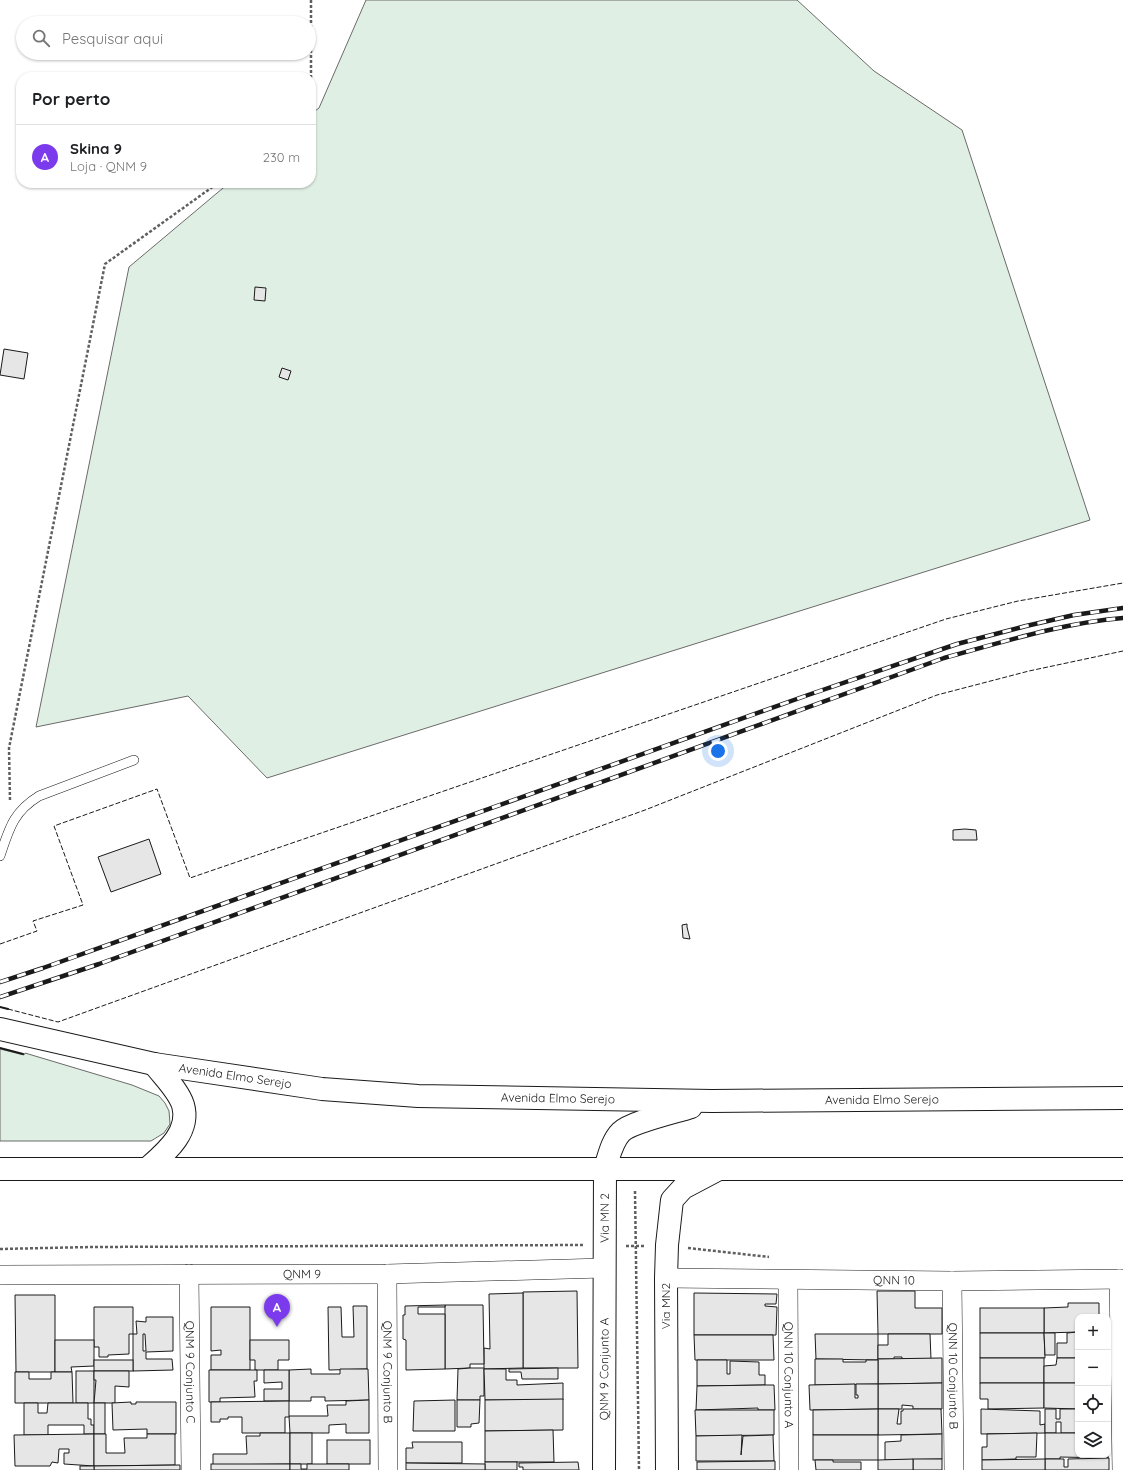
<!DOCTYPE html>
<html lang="pt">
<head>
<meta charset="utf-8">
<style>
  body { margin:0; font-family:Quicksand,sans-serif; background:#f6f6f6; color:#202124 }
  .controls { position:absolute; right:12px; bottom:12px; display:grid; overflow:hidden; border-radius:8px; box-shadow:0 1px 3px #0004 }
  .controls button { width:36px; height:36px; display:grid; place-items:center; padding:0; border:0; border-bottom:1px solid #e0e0e0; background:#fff; color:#202124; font:20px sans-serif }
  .you { position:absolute; left:718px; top:751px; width:14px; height:14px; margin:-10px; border:3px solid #fff; border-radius:50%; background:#1a73e8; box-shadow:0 0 0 6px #1a73e833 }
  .badge { display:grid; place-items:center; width:26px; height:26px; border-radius:50%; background:#7c3aed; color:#fff; font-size:13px; font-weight:700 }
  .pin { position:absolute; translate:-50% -33px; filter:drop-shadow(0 1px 2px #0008) }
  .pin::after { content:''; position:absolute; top:21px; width:14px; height:12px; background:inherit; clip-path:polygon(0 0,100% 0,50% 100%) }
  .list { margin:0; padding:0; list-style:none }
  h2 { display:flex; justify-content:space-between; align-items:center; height:52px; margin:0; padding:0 16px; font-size:17px }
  h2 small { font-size:13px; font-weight:400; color:#757577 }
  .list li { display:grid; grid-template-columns:26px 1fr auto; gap:12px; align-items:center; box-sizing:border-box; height:64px; padding:0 16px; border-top:1px solid #e0e0e0 }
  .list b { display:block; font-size:15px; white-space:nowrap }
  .list p { margin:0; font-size:13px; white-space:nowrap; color:#757577 }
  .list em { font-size:13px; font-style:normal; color:#757577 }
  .icon { flex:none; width:22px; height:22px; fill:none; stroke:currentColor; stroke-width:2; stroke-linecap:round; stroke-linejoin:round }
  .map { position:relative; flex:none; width:1123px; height:1470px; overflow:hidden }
  .search { position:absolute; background:#fff; box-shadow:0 1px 3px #0004; left:16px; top:16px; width:300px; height:44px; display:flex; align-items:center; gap:10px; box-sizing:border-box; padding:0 14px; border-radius:22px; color:#757577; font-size:15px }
  .panel { position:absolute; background:#fff; box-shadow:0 1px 3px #0004; left:16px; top:72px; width:300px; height:116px; border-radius:16px }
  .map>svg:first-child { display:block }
  .green { fill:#e0efe3; stroke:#6a6a6a }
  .building { fill:#e6e6e6; stroke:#1a1a1a; fill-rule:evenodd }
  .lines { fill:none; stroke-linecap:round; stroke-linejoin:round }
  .lane-casing { stroke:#1a1a1a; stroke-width:10 }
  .street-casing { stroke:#1a1a1a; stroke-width:20 }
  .secondary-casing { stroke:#1a1a1a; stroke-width:24 }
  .primary-casing { stroke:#1a1a1a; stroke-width:24 }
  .path { stroke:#5f5f5f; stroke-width:2.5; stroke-dasharray:3 2; stroke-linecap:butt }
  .lane { stroke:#fff; stroke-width:9 }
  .street { stroke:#fff; stroke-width:19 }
  .secondary { stroke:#fff; stroke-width:22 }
  .primary { stroke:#fff; stroke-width:22 }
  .rail-casing { stroke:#1a1a1a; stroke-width:4.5 }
  .rail { stroke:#fff; stroke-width:3; stroke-dasharray:9; stroke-linecap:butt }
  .fence { stroke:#1a1a1a; stroke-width:1; stroke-dasharray:5 2; stroke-linecap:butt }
  .wall { stroke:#1a1a1a; stroke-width:2 }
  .labels { text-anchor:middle; stroke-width:3; stroke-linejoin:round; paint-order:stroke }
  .street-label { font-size:12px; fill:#1a1a1a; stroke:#fff }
</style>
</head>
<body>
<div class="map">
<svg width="1123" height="1470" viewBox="0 0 1123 1470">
  <rect width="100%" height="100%" fill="#fff"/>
  <g class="green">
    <polygon points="366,0 797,0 874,71 962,130 1090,520 267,778 188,696 36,727 129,267 229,183 311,183 311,114 319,108"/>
    <polygon points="0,1049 24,1055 25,1053 132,1085 159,1096 165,1103 169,1111 170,1124 164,1133 151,1141 0,1141"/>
  </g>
  <g class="building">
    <polygon points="255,287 266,288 265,301 254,300"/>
    <polygon points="4,349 28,353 24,379 0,375"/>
    <polygon points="282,368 291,371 288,380 279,377"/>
    <polygon points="965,829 976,830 977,840 953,840 953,830"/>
    <polygon points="149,839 161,874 111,892 98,857"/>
    <polygon points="687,924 687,927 690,939 683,938 682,925"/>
    <polygon points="577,1291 578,1368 523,1368 523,1292"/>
    <polygon points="877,1291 915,1291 915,1308 942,1308 942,1334 878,1334"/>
    <polygon points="523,1293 523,1368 484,1369 484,1348 490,1349 489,1294"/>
    <polygon points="694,1293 777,1294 776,1304 765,1304 765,1306 777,1307 776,1335 694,1335"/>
    <polygon points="15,1295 55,1295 55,1372 16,1372"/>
    <polygon points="1068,1303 1099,1303 1099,1317 1078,1317 1078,1332 1044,1333 1044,1308 1068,1307"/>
    <polygon points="445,1305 483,1305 484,1364 470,1364 470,1368 445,1369"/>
    <polygon points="445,1305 445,1307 418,1307 418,1314 445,1314 445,1369 406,1370 406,1340 403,1339 403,1315 405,1315 405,1306"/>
    <polygon points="353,1306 367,1306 367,1369 329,1370 328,1307 341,1307 342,1337 354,1337"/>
    <polygon points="94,1307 133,1307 133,1334 129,1334 129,1354 108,1355 108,1357 99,1357 99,1347 94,1347"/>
    <polygon points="211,1307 250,1307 250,1370 211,1370 211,1355 221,1355 221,1350 211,1351"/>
    <rect x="980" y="1308" width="64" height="25"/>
    <path d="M146,1317H173V1351L146,1352V1359H172L173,1370L133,1371V1334H137L136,1321L146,1322ZM143,1334H145L146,1351H143Z"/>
    <polygon points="1078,1332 1078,1358 1057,1358 1057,1343 1067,1343 1067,1333"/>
    <polygon points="980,1333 1044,1333 1045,1358 980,1358"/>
    <polygon points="1044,1333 1055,1333 1055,1355 1045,1355"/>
    <polygon points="815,1334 878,1334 878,1360 816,1359"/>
    <polygon points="888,1334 930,1334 931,1359 902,1359 902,1357 894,1357 894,1359 878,1359 878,1345 888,1345"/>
    <polygon points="694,1335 773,1335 774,1360 695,1360"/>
    <polygon points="55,1340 94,1340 94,1366 71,1367 72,1372 55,1372"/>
    <polygon points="250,1340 289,1340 289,1360 278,1360 278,1370 255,1370 255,1360 250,1360"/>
    <polygon points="940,1358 942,1358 942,1383 878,1384 878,1359"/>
    <rect x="980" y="1358" width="64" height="25"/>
    <polygon points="1057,1358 1078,1358 1078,1383 1044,1383 1044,1366 1056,1365"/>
    <polygon points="815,1359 843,1359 843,1362 866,1362 866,1360 878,1360 878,1384 815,1385"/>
    <rect x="94" y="1360" width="39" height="11"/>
    <polygon points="697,1360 727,1360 727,1374 730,1374 730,1361 759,1362 759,1375 765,1375 765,1385 697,1386"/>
    <polygon points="470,1368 484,1368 484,1396 480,1396 480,1400 457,1400 458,1369"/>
    <polygon points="558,1368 558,1379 522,1379 521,1372 509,1372 509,1369"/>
    <polygon points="311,1369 311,1374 340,1374 340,1369 368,1369 369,1400 325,1401 325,1397 311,1397 311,1401 289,1401 289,1370"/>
    <polygon points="484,1369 506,1369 506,1380 517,1380 517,1385 563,1383 563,1400 485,1400"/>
    <polygon points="209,1370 257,1370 257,1381 254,1381 255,1397 220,1398 220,1402 209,1402"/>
    <polygon points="264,1370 289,1370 289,1401 264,1401 264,1389 282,1389 282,1382 264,1383"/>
    <rect x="76" y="1371" width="18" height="32"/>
    <polygon points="94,1371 129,1371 129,1387 115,1386 115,1403 94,1403 96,1380 94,1380"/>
    <polygon points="15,1372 29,1372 29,1379 51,1379 51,1372 72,1372 73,1403 15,1403"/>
    <polygon points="940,1383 942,1383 942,1409 913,1409 913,1406 902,1405 902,1409 878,1409 878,1384"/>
    <polygon points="980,1383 1044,1383 1044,1408 988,1409 988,1399 980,1399"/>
    <polygon points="1044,1383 1078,1383 1078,1409 1044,1408"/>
    <polygon points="855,1384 855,1398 858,1398 858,1395 856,1395 856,1384 878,1384 878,1409 810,1410 809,1385"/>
    <polygon points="765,1385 774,1385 775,1410 758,1410 758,1408 696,1410 697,1386"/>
    <polygon points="563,1399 563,1430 485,1431 485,1400"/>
    <polygon points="369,1400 369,1433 346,1433 346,1424 329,1425 329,1433 290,1433 289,1416 328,1416 327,1405 346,1405 346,1401"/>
    <polygon points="455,1400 455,1431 413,1431 414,1401"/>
    <polygon points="457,1400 480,1400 479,1423 471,1424 471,1427 457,1427"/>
    <polygon points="289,1401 289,1417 285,1417 285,1433 242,1433 242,1417 228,1417 228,1419 220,1419 220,1422 211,1422 211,1402"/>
    <polygon points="131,1402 131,1404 136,1404 136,1402 176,1402 176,1434 147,1434 147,1429 113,1430 112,1403"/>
    <polygon points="24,1403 38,1403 38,1413 47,1413 48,1403 88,1403 88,1419 91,1419 91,1425 94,1425 94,1434 84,1434 84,1425 48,1425 48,1435 24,1435"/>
    <rect x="94" y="1403" width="11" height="31"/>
    <polygon points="878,1409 899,1409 897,1424 901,1424 901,1411 903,1411 903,1409 941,1409 942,1434 878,1435"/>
    <polygon points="878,1409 878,1435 813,1435 813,1410"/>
    <polygon points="981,1409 1040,1411 1040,1425 1045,1424 1045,1433 981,1434"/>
    <polygon points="1045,1409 1056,1409 1056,1419 1060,1419 1060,1409 1078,1409 1078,1433 1061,1433 1061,1422 1056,1422 1056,1433 1045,1433"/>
    <polygon points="695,1410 774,1410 774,1435 696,1436"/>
    <polygon points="553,1430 554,1462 485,1462 485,1431"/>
    <polygon points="260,1433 290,1433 290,1464 213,1465 213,1454 247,1454 246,1436 260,1436"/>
    <rect x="290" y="1433" width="22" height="31"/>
    <polygon points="1037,1433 1036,1457 1016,1457 1016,1459 982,1460 982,1447 987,1447 987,1434"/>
    <polygon points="1045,1433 1078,1433 1078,1455 1108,1455 1108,1458 1060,1457 1060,1459 1045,1459"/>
    <polygon points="94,1434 94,1466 64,1464 64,1453 69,1453 69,1449 59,1449 58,1463 52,1462 50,1466 15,1466 14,1435"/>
    <polygon points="94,1434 106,1434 106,1453 125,1453 124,1438 147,1438 147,1434 175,1434 175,1465 94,1466"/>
    <polygon points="942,1434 942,1459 885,1460 885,1442 901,1441 901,1435"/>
    <polygon points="742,1435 741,1455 743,1436 773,1435 774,1461 696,1461 696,1436"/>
    <rect x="813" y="1435" width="65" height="25"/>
    <rect x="327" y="1440" width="43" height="24"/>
    <polygon points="412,1442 462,1442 462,1463 406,1463 406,1448 413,1448"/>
    <polygon points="1109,1458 1109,1470 1045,1470 1045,1459 1064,1459 1064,1467 1068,1467 1068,1459"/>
    <rect x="913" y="1459" width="29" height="11"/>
    <polygon points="913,1459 913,1470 878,1470 878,1460"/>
    <polygon points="1045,1459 1045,1470 982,1470 982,1460"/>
    <polygon points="815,1460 833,1460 833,1462 861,1462 861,1470 816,1470"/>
    <polygon points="775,1461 775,1470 697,1470 697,1462"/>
    <rect x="485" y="1462" width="32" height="8"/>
    <polygon points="578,1462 579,1470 523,1470 523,1467 519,1467 519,1463"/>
    <polygon points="406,1463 485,1464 485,1470 406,1470"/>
    <rect x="211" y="1464" width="79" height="6"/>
    <polygon points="290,1464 301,1464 301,1469 307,1469 307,1464 349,1464 349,1470 290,1470"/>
    <polygon points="180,1465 180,1470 94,1470 94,1466"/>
    <rect x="80" y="1466" width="14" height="4"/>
  </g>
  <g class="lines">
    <defs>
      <path id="lane" d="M0,856C9,829 13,812 39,796L134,760"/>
      <g id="street">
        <path id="s1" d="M189,1274L191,1470"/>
        <path id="s2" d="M387,1274L388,1470"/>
        <path id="s3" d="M0,1275L387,1274L603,1268"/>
        <path id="s4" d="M666,1278L952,1281L1123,1279"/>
        <polyline points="1119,1279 1122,1470"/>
        <path id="s5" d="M788,1280L789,1470"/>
        <path id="s6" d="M952,1281L954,1470"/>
      </g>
      <g id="secondary">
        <path id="s7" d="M604,1470L605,1168"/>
        <polyline points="667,1470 666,1278 667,1245 672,1200 683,1188 719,1169"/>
      </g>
      <g id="primary">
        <path id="s8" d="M0,1029L154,1064L322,1089L418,1096L712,1101L1123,1098"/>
        <path d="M605,1168C609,1156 612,1141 621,1132C631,1122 676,1112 691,1107"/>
        <polyline points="0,1169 1123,1169"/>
        <path d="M147,1169C165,1153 191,1132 183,1105C178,1090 164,1077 154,1064"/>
      </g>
    </defs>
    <use href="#lane" class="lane-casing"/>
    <use href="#street" class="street-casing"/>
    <use href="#secondary" class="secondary-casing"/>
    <use href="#primary" class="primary-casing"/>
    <g class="path">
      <polyline points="311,0 311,87"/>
      <polyline points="10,800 9,748 105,264 218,183"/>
      <polyline points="635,1191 639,1470"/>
      <polyline points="626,1246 645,1246"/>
      <polyline points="688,1248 769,1257"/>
      <polyline points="0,1249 91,1247 584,1245"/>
    </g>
    <use href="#lane" class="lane"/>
    <use href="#street" class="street"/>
    <use href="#secondary" class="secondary"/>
    <use href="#primary" class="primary"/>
    <defs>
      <g id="rail">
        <polyline points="0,982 43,968 808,695 957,644 1026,626 1074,615 1123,608"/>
        <path d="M0,997L99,964L944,658C1003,642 1062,623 1123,618"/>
      </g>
    </defs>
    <use href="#rail" class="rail-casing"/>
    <use href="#rail" class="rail"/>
    <g class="fence">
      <polyline points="0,944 37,931 33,921 83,905 54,826 157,789 190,878 946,619 1018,601 1123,583"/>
      <polyline points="8,1009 58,1022 645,810 937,695 1029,671 1123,651"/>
    </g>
    <g class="wall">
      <polyline points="0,1007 8,1009"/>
      <polyline points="0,1048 23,1054"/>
    </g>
  </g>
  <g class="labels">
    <g class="street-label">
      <text dy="4" stroke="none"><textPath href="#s8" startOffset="240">Avenida Elmo Serejo</textPath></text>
      <text dy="4" stroke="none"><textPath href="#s8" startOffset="564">Avenida Elmo Serejo</textPath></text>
      <text dy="4" stroke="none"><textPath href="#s8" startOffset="888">Avenida Elmo Serejo</textPath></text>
      <text dy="4" stroke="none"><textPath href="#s7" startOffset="252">Via MN 2</textPath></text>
      <text dy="4" stroke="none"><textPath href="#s3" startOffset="302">QNM 9</textPath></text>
      <text dy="4" stroke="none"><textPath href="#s4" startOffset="228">QNN 10</textPath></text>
      <text transform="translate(666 1306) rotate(-90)" y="4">Via MN2</text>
      <text dy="4" stroke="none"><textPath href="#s7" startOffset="101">QNM 9 Conjunto A</textPath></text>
      <text dy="4" stroke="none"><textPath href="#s1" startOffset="98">QNM 9 Conjunto C</textPath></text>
      <text dy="4" stroke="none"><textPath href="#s2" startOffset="98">QNM 9 Conjunto B</textPath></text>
      <text dy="4" stroke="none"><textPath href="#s5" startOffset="95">QNN 10 Conjunto A</textPath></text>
      <text dy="4" stroke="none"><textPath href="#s6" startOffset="95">QNN 10 Conjunto B</textPath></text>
    </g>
  </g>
</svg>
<div class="controls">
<button>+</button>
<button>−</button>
<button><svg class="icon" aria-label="locate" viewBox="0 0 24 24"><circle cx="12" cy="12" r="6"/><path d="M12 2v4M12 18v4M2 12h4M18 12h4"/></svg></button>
<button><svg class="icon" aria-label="layers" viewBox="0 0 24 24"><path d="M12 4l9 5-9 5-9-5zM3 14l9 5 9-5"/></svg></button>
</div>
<div class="you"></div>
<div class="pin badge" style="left:277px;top:1327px">A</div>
<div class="search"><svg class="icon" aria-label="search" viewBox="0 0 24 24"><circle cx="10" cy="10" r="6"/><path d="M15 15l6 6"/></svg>Pesquisar aqui</div>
<section class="panel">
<h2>Por perto<small></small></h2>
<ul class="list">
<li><span class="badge">A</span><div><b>Skina 9</b><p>Loja · QNM 9</p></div><em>230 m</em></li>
</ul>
</section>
</div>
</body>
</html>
